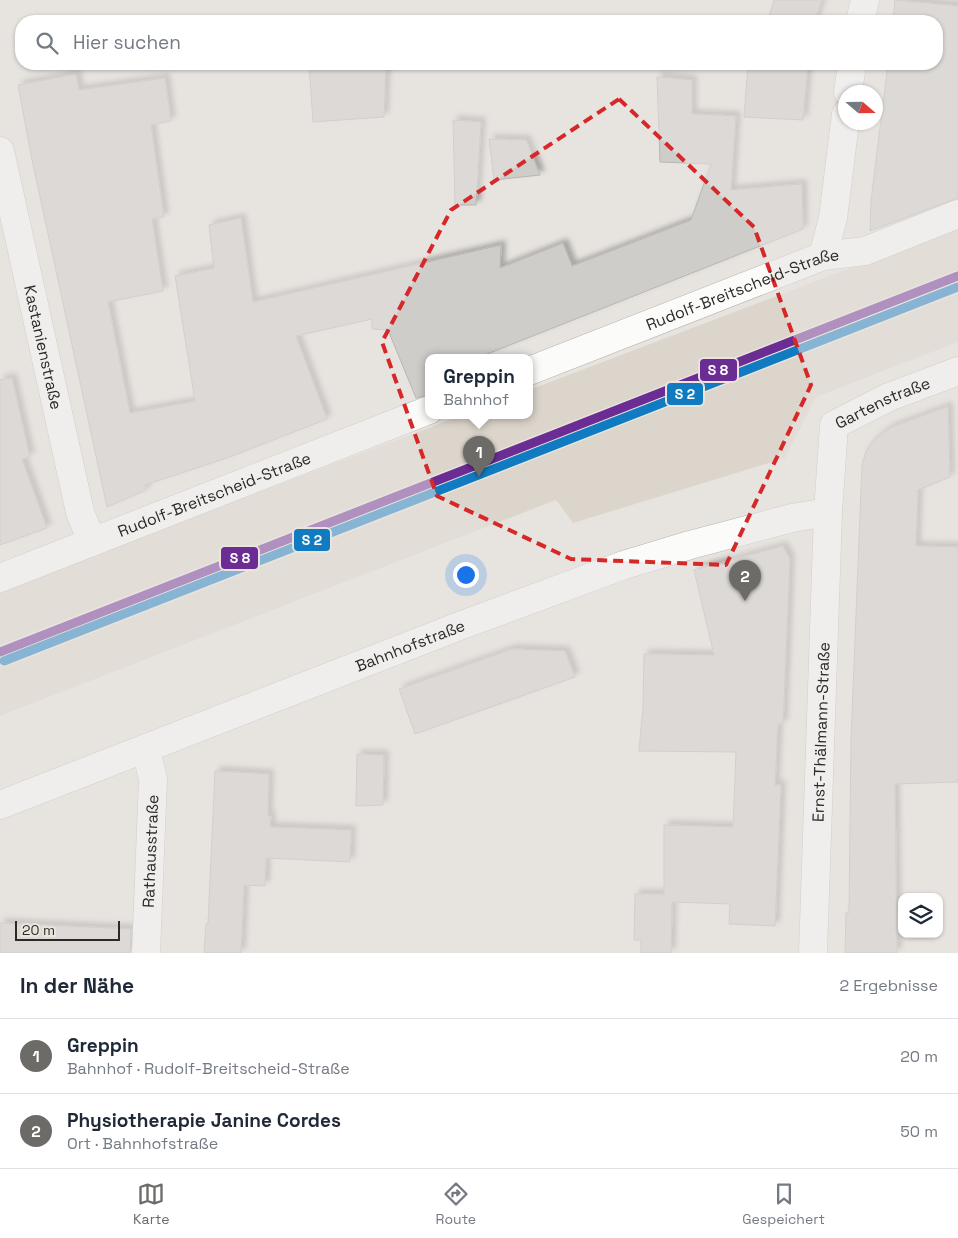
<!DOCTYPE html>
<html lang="de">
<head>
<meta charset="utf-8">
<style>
  body { margin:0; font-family:"Space Grotesk",sans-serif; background:#f2f2f3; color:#1f2937 }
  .controls { position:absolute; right:15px; bottom:15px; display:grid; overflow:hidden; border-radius:10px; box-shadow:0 1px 4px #0004 }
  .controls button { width:45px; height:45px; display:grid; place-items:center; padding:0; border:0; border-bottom:1px solid #e0e1e3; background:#fff; color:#1f2937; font:25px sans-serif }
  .compass { position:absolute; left:838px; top:85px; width:45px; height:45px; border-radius:50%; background:#fff; box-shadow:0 1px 4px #0004; rotate:110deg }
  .scale { position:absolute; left:15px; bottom:12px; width:105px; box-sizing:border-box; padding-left:5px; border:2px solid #2c2a27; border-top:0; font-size:14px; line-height:18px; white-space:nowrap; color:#2c2a27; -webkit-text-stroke:4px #eae4dd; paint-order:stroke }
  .you { position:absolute; left:465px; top:574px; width:18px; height:18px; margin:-12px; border:4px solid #fff; border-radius:50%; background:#1a73e8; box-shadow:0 0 0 8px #1a73e833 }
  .badge { display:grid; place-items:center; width:32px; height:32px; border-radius:50%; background:#6d6b68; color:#fff; font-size:16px; font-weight:700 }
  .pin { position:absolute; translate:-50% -41px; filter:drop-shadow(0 1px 2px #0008) }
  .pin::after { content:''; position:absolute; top:26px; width:18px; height:15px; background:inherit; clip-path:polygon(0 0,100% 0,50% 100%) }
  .popup { position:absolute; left:425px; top:354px; width:108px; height:65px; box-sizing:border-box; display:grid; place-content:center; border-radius:10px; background:#fff; filter:drop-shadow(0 1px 4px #0005); font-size:16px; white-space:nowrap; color:#747a83 }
  .popup b { font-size:19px; color:#1f2937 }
  .popup::after { content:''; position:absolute; left:50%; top:100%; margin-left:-10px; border:10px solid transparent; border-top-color:#fff }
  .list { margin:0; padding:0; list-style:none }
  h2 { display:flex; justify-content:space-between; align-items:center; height:65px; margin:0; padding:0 20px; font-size:21px }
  h2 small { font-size:16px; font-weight:400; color:#747a83 }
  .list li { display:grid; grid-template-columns:32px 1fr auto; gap:15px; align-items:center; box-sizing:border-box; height:75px; padding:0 20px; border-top:1px solid #e0e1e3 }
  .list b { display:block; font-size:19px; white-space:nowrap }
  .list p { margin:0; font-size:16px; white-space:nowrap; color:#747a83 }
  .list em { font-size:16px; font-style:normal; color:#747a83 }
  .icon { flex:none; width:28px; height:28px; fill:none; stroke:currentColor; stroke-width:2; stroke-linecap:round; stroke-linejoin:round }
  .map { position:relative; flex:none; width:958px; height:953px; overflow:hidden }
  .search { position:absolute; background:#fff; box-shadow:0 1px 4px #0004; left:15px; right:15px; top:15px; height:55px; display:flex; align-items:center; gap:12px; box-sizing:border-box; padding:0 18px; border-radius:20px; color:#747a83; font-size:19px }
  .sheet { height:215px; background:#fff }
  nav { display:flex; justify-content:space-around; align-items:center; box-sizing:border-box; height:70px; border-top:1px solid #e0e1e3; background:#fff; font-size:14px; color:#747a83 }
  nav a { display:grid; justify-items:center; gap:2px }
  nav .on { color:#6d6b68 }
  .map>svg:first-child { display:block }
  .built { fill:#dcd5cc }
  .building { fill:#cfcdca; stroke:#b9b6b3; filter:url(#shadow) }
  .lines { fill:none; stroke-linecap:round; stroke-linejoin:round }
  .street-casing { stroke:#b6b4b1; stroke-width:29 }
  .street { stroke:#fbfbfa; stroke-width:28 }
  .rail-1-casing { stroke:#eae4dd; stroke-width:12 }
  .rail-2-casing { stroke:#eae4dd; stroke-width:12 }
  .rail-1 { stroke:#6b2c94; stroke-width:9 }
  .rail-2 { stroke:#107bc0; stroke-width:9 }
  .marked { fill:none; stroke:#d62828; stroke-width:4; stroke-dasharray:10 6; stroke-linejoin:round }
  .labels { text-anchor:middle; stroke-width:4; stroke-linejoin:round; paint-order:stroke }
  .street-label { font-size:16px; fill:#2c2a27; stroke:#eae4dd }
  .line-badge { stroke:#eae4dd; stroke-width:2 }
  .badge-label { font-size:14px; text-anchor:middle; font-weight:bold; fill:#fff }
</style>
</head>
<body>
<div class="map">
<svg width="958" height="953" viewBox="0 0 958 953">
  <defs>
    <filter id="shadow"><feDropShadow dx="4.5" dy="-4.5" stdDeviation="2.5" flood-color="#0004"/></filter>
  </defs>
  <rect width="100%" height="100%" fill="#e7e4e0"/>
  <polygon class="built" points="958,227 958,342 816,397 785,458 573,523 556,500 0,716 0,590 460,416 529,416 529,390"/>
  <g class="building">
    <polygon points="774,0 822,0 815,21 768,21"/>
    <polygon points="895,0 958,6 958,198 870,231 871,201 888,64 937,64 937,21 893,21"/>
    <polygon points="309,64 386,64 384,117 313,122"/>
    <polygon points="748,64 755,66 756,64 808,64 803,120 744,117"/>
    <polygon points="76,74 79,90 165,78 171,121 151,125 164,217 152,219 163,291 108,302 130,413 195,401 175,276 214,268 209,225 241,218 253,302 501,245 500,268 563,243 572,266 691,220 711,164 660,162 657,77 692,80 692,114 736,116 731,190 802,184 803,229 477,358 429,358 429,395 416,398 388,330 372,329 372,319 296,336 327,419 227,458 145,485 146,490 107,507 31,155 18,85"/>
    <polygon points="453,120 481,122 476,205 455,205"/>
    <polygon points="489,139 526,140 540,175 494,180"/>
    <polygon points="12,378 30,457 22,459 47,528 0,545 0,380"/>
    <polygon points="948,406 950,477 918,490 916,546 958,547 958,782 895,784 897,953 845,953 846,913 849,913 851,740 862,465 866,451 874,440 884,432 892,427"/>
    <polygon points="783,546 790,559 783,724 778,724 775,785 781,785 775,926 729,924 730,904 672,902 671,953 641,953 641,940 634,940 635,894 664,894 664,825 733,827 736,752 639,751 643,707 644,654 714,655 694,570"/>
    <polygon points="512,649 565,651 575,677 415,734 399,689"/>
    <polygon points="357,754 384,755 383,805 356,806"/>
    <polygon points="215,771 269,774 268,816 271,816 270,827 351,830 350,862 266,858 265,886 244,885 241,953 204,953 206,924 208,924"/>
    <polygon points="0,923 131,929 130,953 0,953"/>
  </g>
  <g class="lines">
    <defs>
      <g id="street">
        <polyline points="860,21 865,0"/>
        <polyline points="848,92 852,64"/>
        <path id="s1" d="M0,151L80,512L92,542"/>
        <polyline points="823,256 833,218 846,114"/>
        <path id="s2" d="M529,371L823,256L865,251L958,214"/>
        <path id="s3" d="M0,578L429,410"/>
        <path id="s4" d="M0,805L462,625L624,565L690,545L792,518L828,512"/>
        <path id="s5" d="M146,953L153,779L146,749"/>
        <path id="s6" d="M813,953L828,512L834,425L889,397L958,371"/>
      </g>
    </defs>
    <use href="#street" class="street-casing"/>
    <use href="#street" class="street"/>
    <defs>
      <polyline id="rail-1" points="0,652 958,276"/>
      <polyline id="rail-2" points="4,661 958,287"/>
    </defs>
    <use href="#rail-1" class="rail-1-casing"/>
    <use href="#rail-2" class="rail-2-casing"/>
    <use href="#rail-1" class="rail-1"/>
    <use href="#rail-2" class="rail-2"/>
  </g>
  <path d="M0 0H958V953H0ZM619,99L754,227L811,385L726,565L571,559L437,496L382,342L451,210Z" fill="#e7e4e0" fill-opacity=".55" fill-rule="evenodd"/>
  <path class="marked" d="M619,99L754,227L811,385L726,565L571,559L437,496L382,342L451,210Z"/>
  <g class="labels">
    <g class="street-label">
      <text dy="6" stroke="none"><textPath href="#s2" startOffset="229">Rudolf-Breitscheid-Straße</textPath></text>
      <text dy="6" stroke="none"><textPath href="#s1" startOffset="201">Kastanienstraße</textPath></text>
      <text dy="6" stroke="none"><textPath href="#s6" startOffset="582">Gartenstraße</textPath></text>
      <text dy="6" stroke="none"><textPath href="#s3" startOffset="230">Rudolf-Breitscheid-Straße</textPath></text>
      <text dy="6" stroke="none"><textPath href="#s4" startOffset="440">Bahnhofstraße</textPath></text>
      <text dy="6" stroke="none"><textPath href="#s6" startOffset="221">Ernst-Thälmann-Straße</textPath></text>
      <text dy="6" stroke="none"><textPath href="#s5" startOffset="102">Rathausstraße</textPath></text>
    </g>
  </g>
  <g class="line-badge">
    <rect x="699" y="358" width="39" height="24" rx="5" fill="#6b2c94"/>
    <rect x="666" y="382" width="38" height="24" rx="5" fill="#107bc0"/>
    <rect x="293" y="528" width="38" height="24" rx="5" fill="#107bc0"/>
    <rect x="220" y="546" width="39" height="24" rx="5" fill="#6b2c94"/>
  </g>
  <g class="badge-label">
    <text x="718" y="375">S 8</text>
    <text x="685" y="399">S 2</text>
    <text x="312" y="545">S 2</text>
    <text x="240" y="563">S 8</text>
  </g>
</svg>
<div class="controls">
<button><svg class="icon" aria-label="layers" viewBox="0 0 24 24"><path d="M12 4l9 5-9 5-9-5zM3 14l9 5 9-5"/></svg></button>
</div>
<svg class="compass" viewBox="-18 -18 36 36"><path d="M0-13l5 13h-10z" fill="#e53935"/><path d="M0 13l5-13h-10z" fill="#747a83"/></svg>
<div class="scale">20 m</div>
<div class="you"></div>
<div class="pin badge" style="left:479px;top:477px">1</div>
<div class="popup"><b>Greppin</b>Bahnhof</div>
<div class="pin badge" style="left:745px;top:601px">2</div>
<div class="search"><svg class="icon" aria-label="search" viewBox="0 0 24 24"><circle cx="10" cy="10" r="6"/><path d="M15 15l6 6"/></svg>Hier suchen</div>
</div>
<section class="sheet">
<h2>In der Nähe<small>2 Ergebnisse</small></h2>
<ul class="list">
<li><span class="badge">1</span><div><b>Greppin</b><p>Bahnhof · Rudolf-Breitscheid-Straße</p></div><em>20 m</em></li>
<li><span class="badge">2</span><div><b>Physiotherapie Janine Cordes</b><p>Ort · Bahnhofstraße</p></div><em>50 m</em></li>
</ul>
</section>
<nav>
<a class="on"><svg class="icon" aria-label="map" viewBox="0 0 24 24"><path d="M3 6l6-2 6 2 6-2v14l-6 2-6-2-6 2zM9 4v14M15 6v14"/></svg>Karte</a>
<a><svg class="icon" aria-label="directions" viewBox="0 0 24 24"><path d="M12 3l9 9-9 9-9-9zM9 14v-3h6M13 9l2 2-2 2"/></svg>Route</a>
<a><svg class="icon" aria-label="saved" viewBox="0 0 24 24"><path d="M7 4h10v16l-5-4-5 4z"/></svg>Gespeichert</a>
</nav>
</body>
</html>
